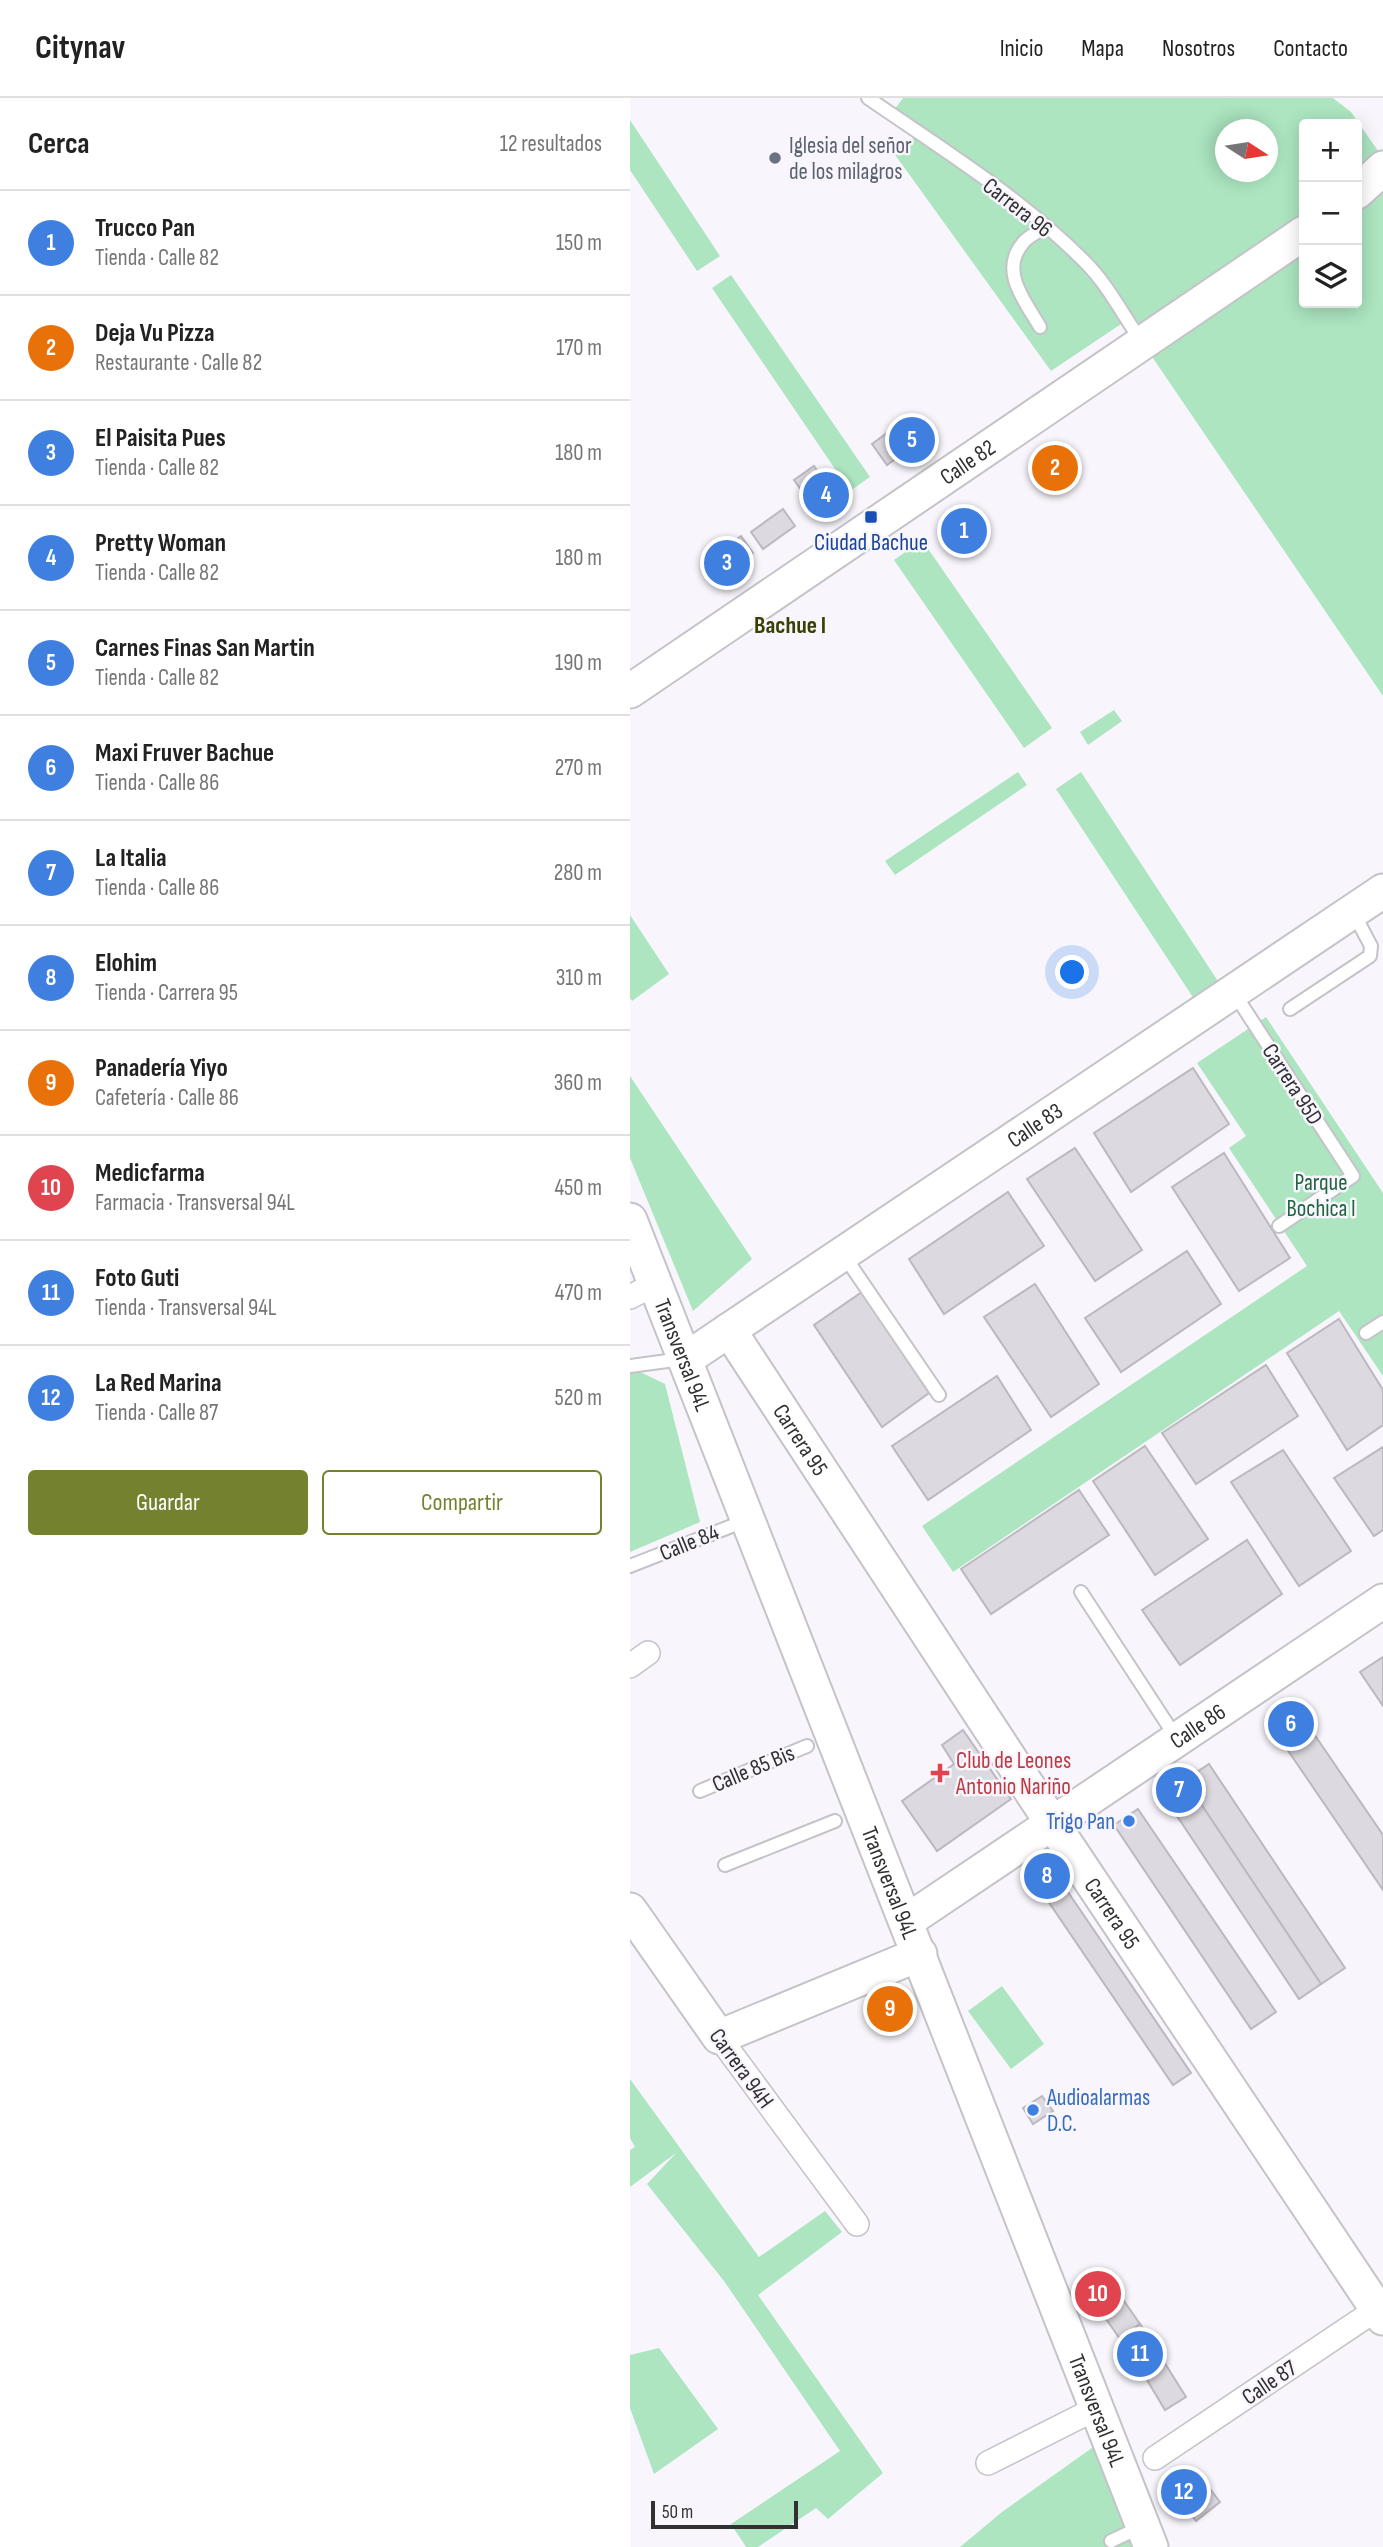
<!DOCTYPE html>
<html lang="es">
<head>
<meta charset="utf-8">
<style>
  body { margin:0; font-family:"Sofia Sans Condensed",sans-serif; background:#f2f2f2; color:#222 }
  .controls { position:absolute; right:21px; top:21px; display:grid; overflow:hidden; border-radius:7px; box-shadow:0 4px 18px #0003 }
  .controls button { width:63px; height:63px; display:grid; place-items:center; padding:0; border:0; border-bottom:2px solid #e0e0e0; background:#fff; color:#222; font:35px sans-serif }
  .compass { position:absolute; left:585px; top:21px; width:63px; height:63px; border-radius:50%; background:#fff; box-shadow:0 4px 18px #0003; rotate:102deg }
  .scale { position:absolute; left:21px; bottom:18px; width:147px; box-sizing:border-box; padding-left:7px; border:4px solid #313032; border-top:0; font-size:19px; line-height:24px; white-space:nowrap; color:#313032; -webkit-text-stroke:5px #f8f6fc; paint-order:stroke }
  .you { position:absolute; left:443px; top:875px; width:24px; height:24px; margin:-18px; border:5px solid #fff; border-radius:50%; background:#1a73e8; box-shadow:0 0 0 10px #1a73e833 }
  .badge { display:grid; place-items:center; width:46px; height:46px; border-radius:50%; background:#74812f; color:#fff; font-size:23px; font-weight:700 }
  .pin { position:absolute; translate:-50% -50%; border:4px solid #fff; box-shadow:0 2px 7px #0006 }
  .list { margin:0; padding:0; list-style:none }
  h2 { display:flex; justify-content:space-between; align-items:center; height:91px; margin:0; padding:0 28px; font-size:30px }
  h2 small { font-size:23px; font-weight:400; color:#767676 }
  .list li { display:grid; grid-template-columns:46px 1fr auto; gap:21px; align-items:center; box-sizing:border-box; height:105px; padding:0 28px; border-top:2px solid #e0e0e0 }
  .list b { display:block; font-size:26px; white-space:nowrap }
  .list p { margin:0; font-size:23px; white-space:nowrap; color:#767676 }
  .list em { font-size:23px; font-style:normal; color:#767676 }
  .actions { display:flex; gap:14px; padding:21px 28px }
  .actions a { flex:1; padding:16px 0; border:2px solid #74812f; border-radius:7px; text-align:center; font-size:24px; color:#74812f }
  .actions .main { background:#74812f; color:#fff }
  .icon { flex:none; width:38px; height:38px; fill:none; stroke:currentColor; stroke-width:2; stroke-linecap:round; stroke-linejoin:round }
  .map { position:relative; flex:none; width:753px; height:2449px; overflow:hidden }
  header { display:flex; align-items:center; gap:42px; box-sizing:border-box; height:98px; padding:0 35px; background:#fff; border-bottom:2px solid #e0e0e0 }
  header strong { font-size:33px }
  nav { display:flex; gap:38px; margin-inline-start:auto; font-size:24px }
  main { display:flex }
  aside { flex:1; background:#fff }
  .map>svg:first-child { display:block }
  .green { fill:#ace5c0; fill-rule:evenodd }
  .building { fill:#dcdae0; stroke:#bbb9bf; stroke-width:2 }
  .lines { fill:none; stroke-linecap:round; stroke-linejoin:round }
  .lane-casing { stroke:#c4c3c8; stroke-width:16 }
  .street-casing { stroke:#c4c3c8; stroke-width:26 }
  .secondary-casing { stroke:#c4c3c8; stroke-width:37 }
  .lane { stroke:#fff; stroke-width:12 }
  .street { stroke:#fff; stroke-width:23 }
  .secondary { stroke:#fff; stroke-width:33 }
  .worship-dot { fill:#6b7280; stroke:#f8f6fc; stroke-width:2.5 }
  .transit-dot { fill:#1a4fb4; stroke:#f8f6fc; stroke-width:2.5 }
  .health-dot { fill:#e0444e; stroke:#f8f6fc; stroke-width:2.5 }
  .shop-dot { fill:#3f7fe0; stroke:#f8f6fc; stroke-width:2.5 }
  .labels { text-anchor:middle; stroke-width:5; stroke-linejoin:round; paint-order:stroke }
  .worship-label { font-size:23px; fill:#5b616d; stroke:#f8f6fc; text-anchor:start }
  .street-label { font-size:23px; fill:#313032; stroke:#f8f6fc }
  .transit-label { font-size:23px; fill:#164399; stroke:#f8f6fc }
  .park-label { font-size:23px; fill:#20633f; stroke:#f8f6fc }
  .health-label { font-size:23px; fill:#be3a42; stroke:#f8f6fc; text-anchor:start }
  .shop-label { font-size:23px; fill:#366cbe; stroke:#f8f6fc; text-anchor:end }
  .neighbourhood-label { font-size:24px; font-weight:bold; fill:#384002; stroke:#f8f6fc }
</style>
</head>
<body>
<header>
<strong>Citynav</strong>
<nav><a>Inicio</a><a>Mapa</a><a>Nosotros</a><a>Contacto</a></nav>
</header>
<main>
<aside>
<h2>Cerca<small>12 resultados</small></h2>
<ul class="list">
<li><span class="badge" style="background:#3f7fe0">1</span><div><b>Trucco Pan</b><p>Tienda · Calle 82</p></div><em>150 m</em></li>
<li><span class="badge" style="background:#e8710a">2</span><div><b>Deja Vu Pizza</b><p>Restaurante · Calle 82</p></div><em>170 m</em></li>
<li><span class="badge" style="background:#3f7fe0">3</span><div><b>El Paisita Pues</b><p>Tienda · Calle 82</p></div><em>180 m</em></li>
<li><span class="badge" style="background:#3f7fe0">4</span><div><b>Pretty Woman</b><p>Tienda · Calle 82</p></div><em>180 m</em></li>
<li><span class="badge" style="background:#3f7fe0">5</span><div><b>Carnes Finas San Martin</b><p>Tienda · Calle 82</p></div><em>190 m</em></li>
<li><span class="badge" style="background:#3f7fe0">6</span><div><b>Maxi Fruver Bachue</b><p>Tienda · Calle 86</p></div><em>270 m</em></li>
<li><span class="badge" style="background:#3f7fe0">7</span><div><b>La Italia</b><p>Tienda · Calle 86</p></div><em>280 m</em></li>
<li><span class="badge" style="background:#3f7fe0">8</span><div><b>Elohim</b><p>Tienda · Carrera 95</p></div><em>310 m</em></li>
<li><span class="badge" style="background:#e8710a">9</span><div><b>Panadería Yiyo</b><p>Cafetería · Calle 86</p></div><em>360 m</em></li>
<li><span class="badge" style="background:#e0444e">10</span><div><b>Medicfarma</b><p>Farmacia · Transversal 94L</p></div><em>450 m</em></li>
<li><span class="badge" style="background:#3f7fe0">11</span><div><b>Foto Guti</b><p>Tienda · Transversal 94L</p></div><em>470 m</em></li>
<li><span class="badge" style="background:#3f7fe0">12</span><div><b>La Red Marina</b><p>Tienda · Calle 87</p></div><em>520 m</em></li>
</ul>
<div class="actions"><a class="main">Guardar</a><a>Compartir</a></div>
</aside>
<div class="map">
<svg width="753" height="2449" viewBox="0 0 753 2449">
  <rect width="100%" height="100%" fill="#f8f6fc"/>
  <g class="green">
    <path d="M273,0H703L721,14L753,60V598L497,222L421,273L263,54L289,36L261,16ZM674,26H727V205H674ZM596,32H638V74H596Z"/>
    <polygon points="0,22 90,158 67,173 0,72"/>
    <polygon points="101,177 240,379 220,393 82,190"/>
    <polygon points="292,442 422,630 394,650 264,462"/>
    <polygon points="484,612 492,623 458,647 450,634"/>
    <polygon points="388,674 397,687 265,777 255,763"/>
    <polygon points="451,674 595,894 570,910 426,691"/>
    <polygon points="0,817 39,876 2,903 0,900"/>
    <polygon points="636,919 753,1095 753,1278 709,1213 323,1474 292,1428 677,1168 599,1050 616,1038 567,965"/>
    <polygon points="0,978 122,1161 63,1213 0,1060"/>
    <polygon points="2,1270 35,1286 70,1424 0,1454 0,1272"/>
    <polygon points="372,1888 414,1946 381,1971 338,1913"/>
    <polygon points="0,1981 129,2159 195,2113 212,2134 128,2197 253,2375 198,2421 186,2410 128,2449 116,2449 101,2426 210,2353 94,2183 17,2086 46,2055 0,2089 0,2052 5,2049 0,2040"/>
    <polygon points="29,2250 88,2331 24,2376 0,2310 0,2257"/>
    <polygon points="466,2347 508,2449 330,2449 372,2414"/>
  </g>
  <g class="building">
    <polygon points="278,319 295,340 276,353 261,332"/>
    <polygon points="261,332 276,353 257,367 242,346"/>
    <polygon points="184,368 206,400 187,414 164,382"/>
    <polygon points="153,411 165,428 133,451 121,434"/>
    <polygon points="111,438 123,455 95,473 84,456"/>
    <polygon points="563,970 599,1026 501,1094 464,1035"/>
    <polygon points="445,1050 512,1152 465,1183 397,1081"/>
    <polygon points="594,1055 660,1160 609,1193 542,1089"/>
    <polygon points="378,1094 414,1148 314,1216 279,1161"/>
    <polygon points="557,1153 591,1206 491,1274 455,1220"/>
    <polygon points="405,1186 469,1286 421,1319 354,1219"/>
    <polygon points="232,1194 299,1295 252,1329 184,1227"/>
    <polygon points="709,1221 753,1292 753,1327 717,1352 657,1255"/>
    <polygon points="636,1267 668,1318 566,1386 532,1335"/>
    <polygon points="367,1278 401,1332 298,1402 262,1348"/>
    <polygon points="515,1348 578,1441 525,1477 463,1383"/>
    <polygon points="753,1349 753,1432 744,1438 704,1380"/>
    <polygon points="653,1352 721,1453 669,1488 601,1384"/>
    <polygon points="449,1392 479,1437 361,1516 331,1471"/>
    <polygon points="617,1442 652,1496 550,1567 512,1512"/>
    <polygon points="753,1559 753,1608 730,1574"/>
    <polygon points="669,1614 753,1737 753,1792 644,1632"/>
    <polygon points="333,1632 381,1701 307,1753 272,1703 324,1666 312,1647"/>
    <polygon points="579,1666 715,1870 691,1886 555,1682"/>
    <polygon points="555,1682 691,1886 669,1901 533,1697"/>
    <polygon points="508,1711 646,1914 621,1931 484,1727"/>
    <polygon points="421,1769 561,1975 543,1987 403,1781"/>
    <polygon points="265,1891 275,1895 278,1906 250,1915 246,1898"/>
    <polygon points="412,1998 423,2013 403,2026 393,2010"/>
    <polygon points="479,2180 494,2203 474,2218 457,2194"/>
    <polygon points="494,2203 510,2226 490,2241 474,2218"/>
    <polygon points="510,2226 521,2242 500,2255 490,2241"/>
    <polygon points="521,2242 531,2259 511,2272 500,2255"/>
    <polygon points="531,2259 556,2299 535,2312 511,2272"/>
    <polygon points="567,2374 590,2404 566,2423 543,2392"/>
  </g>
  <g class="lines">
    <defs>
      <g id="lane">
        <path d="M238,0C312,51 393,101 456,165C478,187 494,219 512,244"/>
        <path d="M410,229C395,203 369,173 393,145C398,138 409,134 415,129"/>
        <polyline points="604,895 723,1078 649,1128"/>
        <polyline points="660,911 740,858 741,848 724,816"/>
        <polyline points="213,1156 309,1297"/>
        <polyline points="736,1235 753,1224"/>
        <polyline points="0,1268 52,1261"/>
        <polyline points="0,1468 117,1422"/>
        <polyline points="451,1494 547,1641"/>
        <polyline points="70,1693 177,1648"/>
        <polyline points="95,1767 205,1723"/>
        <polyline points="481,2443 513,2428"/>
      </g>
      <g id="street">
        <polyline points="0,1199 26,1185"/>
        <polyline points="0,1568 18,1555"/>
        <polyline points="89,1939 227,2126"/>
        <polyline points="525,2360 753,2207"/>
        <polyline points="358,2365 467,2310"/>
      </g>
      <g id="secondary">
        <polyline points="727,94 753,70"/>
        <path id="s1" d="M0,593L674,135"/>
        <path id="s2" d="M0,1122L521,2449"/>
        <path id="s3" d="M99,1232L422,1725L753,2220"/>
        <path id="s4" d="M56,1261L753,793"/>
        <polyline points="0,1812 89,1939 290,1856"/>
        <path id="s5" d="M277,1823L753,1503"/>
      </g>
    </defs>
    <use href="#lane" class="lane-casing"/>
    <use href="#street" class="street-casing"/>
    <use href="#secondary" class="secondary-casing"/>
    <use href="#lane" class="lane"/>
    <use href="#street" class="street"/>
    <use href="#secondary" class="secondary"/>
  </g>
  <circle class="worship-dot" cx="145" cy="60" r="7"/>
  <rect class="transit-dot" x="234" y="412" width="14" height="14" rx="3.5"/>
  <path class="health-dot" d="M306.5 1664.5h7v7h7v7h-7v7h-7v-7h-7v-7h7z"/>
  <g class="shop-dot">
    <circle cx="499" cy="1723" r="7"/>
    <circle cx="403" cy="2012" r="7"/>
  </g>
  <g class="labels">
    <g class="worship-label">
      <text x="159" y="55">Iglesia del señor<tspan x="159" dy="26">de los milagros</tspan></text>
    </g>
    <g class="street-label">
      <text transform="translate(388 109) rotate(38)" y="8">Carrera 96</text>
      <text dy="8" stroke="none"><textPath href="#s1" startOffset="408">Calle 82</textPath></text>
      <text transform="translate(663 986) rotate(57)" y="8">Carrera 95D</text>
      <text dy="8" stroke="none"><textPath href="#s4" startOffset="420">Calle 83</textPath></text>
      <text dy="8" stroke="none"><textPath href="#s2" startOffset="145">Transversal 94L</textPath></text>
      <text dy="8" stroke="none"><textPath href="#s3" startOffset="131">Carrera 95</textPath></text>
      <text transform="translate(59 1444) rotate(-22)" y="8">Calle 84</text>
      <text dy="8" stroke="none"><textPath href="#s5" startOffset="350">Calle 86</textPath></text>
      <text transform="translate(123 1670) rotate(-23)" y="8">Calle 85 Bis</text>
      <text dy="8" stroke="none"><textPath href="#s2" startOffset="712">Transversal 94L</textPath></text>
      <text dy="8" stroke="none"><textPath href="#s3" startOffset="698">Carrera 95</textPath></text>
      <text transform="translate(112 1970) rotate(54)" y="8">Carrera 94H</text>
      <text transform="translate(639 2284) rotate(-34)" y="8">Calle 87</text>
      <text dy="8" stroke="none"><textPath href="#s2" startOffset="1279">Transversal 94L</textPath></text>
    </g>
    <g class="transit-label">
      <text x="241" y="452">Ciudad Bachue</text>
    </g>
    <g class="park-label">
      <text x="691" y="1092">Parque<tspan x="691" dy="26">Bochica I</tspan></text>
    </g>
    <g class="health-label">
      <text x="326" y="1670">Club de Leones<tspan x="326" dy="26">Antonio Nariño</tspan></text>
    </g>
    <g class="shop-label">
      <text x="485" y="1731">Trigo Pan</text>
      <text x="417" y="2007" text-anchor="start">Audioalarmas<tspan x="417" dy="26">D.C.</tspan></text>
    </g>
    <g class="neighbourhood-label">
      <text x="160" y="535">Bachue I</text>
    </g>
  </g>
</svg>
<div class="controls">
<button>+</button>
<button>−</button>
<button><svg class="icon" aria-label="layers" viewBox="0 0 24 24"><path d="M12 4l9 5-9 5-9-5zM3 14l9 5 9-5"/></svg></button>
</div>
<svg class="compass" viewBox="-18 -18 36 36"><path d="M0-13l5 13h-10z" fill="#e53935"/><path d="M0 13l5-13h-10z" fill="#767676"/></svg>
<div class="scale">50 m</div>
<div class="you"></div>
<div class="pin badge" style="left:334px;top:433px;background:#3f7fe0">1</div>
<div class="pin badge" style="left:425px;top:370px;background:#e8710a">2</div>
<div class="pin badge" style="left:97px;top:465px;background:#3f7fe0">3</div>
<div class="pin badge" style="left:196px;top:397px;background:#3f7fe0">4</div>
<div class="pin badge" style="left:282px;top:342px;background:#3f7fe0">5</div>
<div class="pin badge" style="left:661px;top:1626px;background:#3f7fe0">6</div>
<div class="pin badge" style="left:549px;top:1692px;background:#3f7fe0">7</div>
<div class="pin badge" style="left:417px;top:1778px;background:#3f7fe0">8</div>
<div class="pin badge" style="left:260px;top:1911px;background:#e8710a">9</div>
<div class="pin badge" style="left:468px;top:2196px;background:#e0444e">10</div>
<div class="pin badge" style="left:510px;top:2256px;background:#3f7fe0">11</div>
<div class="pin badge" style="left:554px;top:2394px;background:#3f7fe0">12</div>
</div>
</main>
</body>
</html>
